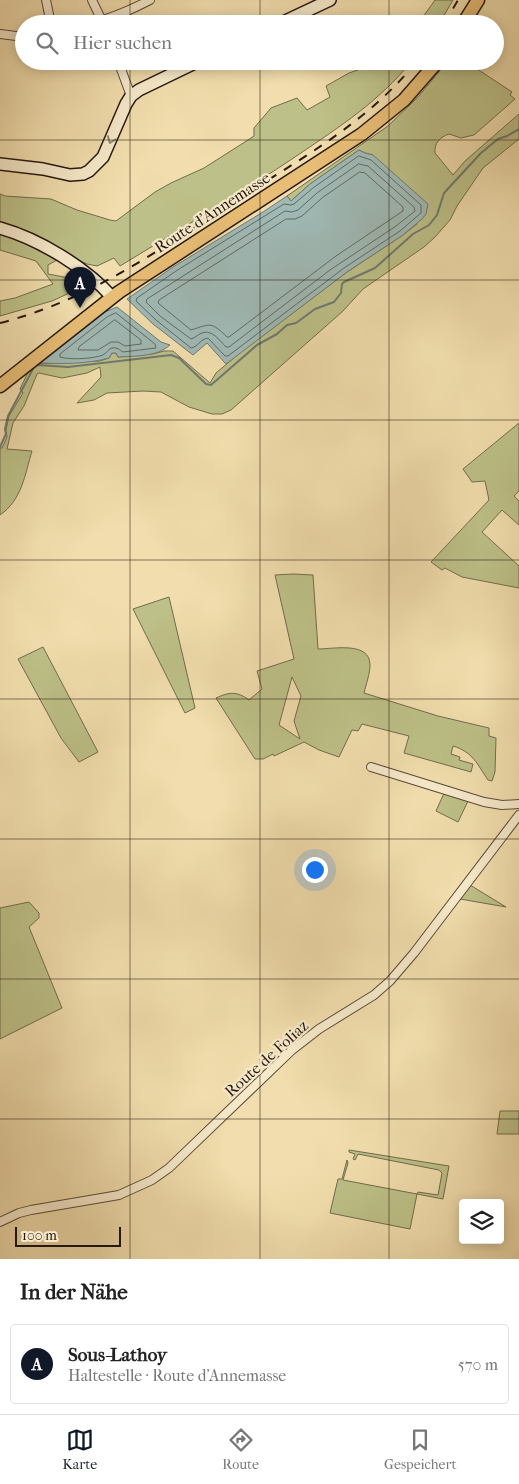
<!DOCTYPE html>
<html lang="de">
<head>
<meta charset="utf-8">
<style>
  body { margin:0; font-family:"IM FELL French Canon",serif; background:#f6f6f6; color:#222 }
  .controls { position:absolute; right:15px; bottom:15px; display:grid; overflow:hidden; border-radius:5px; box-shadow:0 2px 12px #0003 }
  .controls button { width:45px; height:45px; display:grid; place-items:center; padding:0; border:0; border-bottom:1px solid #e0e0e0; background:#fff; color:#222; font:25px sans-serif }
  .scale { position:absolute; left:15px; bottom:12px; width:106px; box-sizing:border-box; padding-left:5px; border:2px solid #271910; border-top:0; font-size:14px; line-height:18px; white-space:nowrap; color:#271910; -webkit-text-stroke:4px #f6e9ca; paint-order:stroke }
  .you { position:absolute; left:314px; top:869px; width:18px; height:18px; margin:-12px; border:4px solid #fff; border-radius:50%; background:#1a73e8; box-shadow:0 0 0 8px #1a73e833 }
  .badge { display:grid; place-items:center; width:32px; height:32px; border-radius:50%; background:#111827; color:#fff; font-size:16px; font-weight:700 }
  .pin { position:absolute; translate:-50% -41px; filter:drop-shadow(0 1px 2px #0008) }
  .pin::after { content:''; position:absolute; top:26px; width:18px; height:15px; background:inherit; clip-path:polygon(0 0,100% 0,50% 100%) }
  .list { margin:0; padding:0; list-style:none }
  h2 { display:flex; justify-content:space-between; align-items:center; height:65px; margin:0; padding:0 20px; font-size:21px }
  h2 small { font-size:16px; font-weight:400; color:#767676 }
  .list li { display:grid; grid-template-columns:32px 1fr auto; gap:15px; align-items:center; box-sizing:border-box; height:80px; margin:0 10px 10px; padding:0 10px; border:1px solid #e0e0e0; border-radius:5px }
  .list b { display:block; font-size:19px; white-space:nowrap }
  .list p { margin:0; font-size:16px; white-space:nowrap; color:#767676 }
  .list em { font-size:16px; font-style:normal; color:#767676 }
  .icon { flex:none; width:28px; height:28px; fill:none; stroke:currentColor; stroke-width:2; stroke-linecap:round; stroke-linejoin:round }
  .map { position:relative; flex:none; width:519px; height:1259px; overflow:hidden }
  .search { position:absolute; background:#fff; box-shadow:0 2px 12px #0003; left:15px; right:15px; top:15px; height:55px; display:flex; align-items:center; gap:12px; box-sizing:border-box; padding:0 18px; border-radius:28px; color:#767676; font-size:19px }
  .sheet { height:155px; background:#fff }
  nav { display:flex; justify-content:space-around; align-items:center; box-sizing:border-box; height:70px; border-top:1px solid #e0e0e0; background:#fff; font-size:14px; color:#767676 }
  nav a { display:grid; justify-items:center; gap:2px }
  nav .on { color:#111827 }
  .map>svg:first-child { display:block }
  .green { fill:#bdc088; stroke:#726c4c; fill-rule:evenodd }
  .water { fill:#9fb9b5; stroke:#6f7973 }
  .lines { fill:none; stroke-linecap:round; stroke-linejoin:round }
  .shore { stroke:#636962; stroke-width:1 }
  .stream { stroke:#6f7973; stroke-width:2 }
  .street-casing { stroke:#5a4a37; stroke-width:10 }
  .secondary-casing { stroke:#271910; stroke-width:14 }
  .primary-casing { stroke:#271910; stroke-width:15 }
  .street { stroke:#f6e9ca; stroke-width:8 }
  .secondary { stroke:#f6e9ca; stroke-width:11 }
  .primary { stroke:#e8be76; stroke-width:12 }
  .rail { stroke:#271910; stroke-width:2; stroke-dasharray:9 9; stroke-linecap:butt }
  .oneway { stroke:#998b76 }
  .grid { fill:none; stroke:#271910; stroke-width:1; stroke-opacity:0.55 }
  .labels { text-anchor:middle; stroke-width:4.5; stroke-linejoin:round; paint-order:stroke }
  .street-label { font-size:16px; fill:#271910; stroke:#f6e9ca }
</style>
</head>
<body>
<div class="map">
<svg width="519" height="1259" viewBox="0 0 519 1259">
  <rect width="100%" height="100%" fill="#f1ddad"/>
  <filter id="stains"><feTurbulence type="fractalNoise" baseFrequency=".004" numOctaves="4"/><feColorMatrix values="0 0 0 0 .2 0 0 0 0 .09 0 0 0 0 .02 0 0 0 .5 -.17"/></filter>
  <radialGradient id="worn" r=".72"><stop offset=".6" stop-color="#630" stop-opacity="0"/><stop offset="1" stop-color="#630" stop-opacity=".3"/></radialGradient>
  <g class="green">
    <polygon points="435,0 453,0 439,24 418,24"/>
    <path d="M384,61H412C377,103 342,125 298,155C240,194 179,230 120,266L114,258L97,266L87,264L0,223V194L5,196L51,199L77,210L110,220L116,221L155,192L171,183L204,168L248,140L254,136V128L271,108L297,98L307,110L330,97L326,86L349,73Z"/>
    <path d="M448,61H465L512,92L510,95L515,99L474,135L461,138L449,134C440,137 434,143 435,153L453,175L465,161L519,114V139L483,168L457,206L450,220L435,237L424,247L363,289L343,311L231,410L222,414H212L189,407L161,392L143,391L107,393L94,400L77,403L101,377L100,367L87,373L62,378L39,373L37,374L24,406L13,423L7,449L32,451C25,474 22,500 0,515V448H2L7,437L6,430L9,416L23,393L20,389L29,370L35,364L100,361L109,358L112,353H116L118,357L153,354L164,351H173L210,383L216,373L242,351L347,272L403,235L417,224L373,155L365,153L359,150L310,184L291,201L287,196L388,126L418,97Z"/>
    <polygon points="0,233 30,246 57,260 48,265 48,274 69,278 82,276 91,283 52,301 0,316 0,301 15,298 53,284 36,261 0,250"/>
    <polygon points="519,423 519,491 514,496 519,501 519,525 502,510 482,532 519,566 519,588 462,577 445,568 442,570 431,562 489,500 485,481 472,482 463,469"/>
    <path d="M293,574L313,575L318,649C333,649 370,641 370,665C370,674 366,684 364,693L438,716L489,728V736L496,738L495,772L492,781L488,780C477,764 473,752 453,746L451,754L460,757L459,760L473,764L471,772L404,753L409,736L362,724L358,731L352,730L339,757L319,750L304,742L274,756L273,754L263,759H255L216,698C229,692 237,691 249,700L262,689L257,671L294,659L275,575ZM292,677L301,696L294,721L300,739L279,725Z"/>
    <polygon points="169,597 195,708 185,713 133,609"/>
    <polygon points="43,647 98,752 79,762 61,738 18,659"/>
    <polygon points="445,791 469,799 458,822 436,811"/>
    <polygon points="470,885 506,907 460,899"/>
    <polygon points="29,902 39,913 39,918 29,927 62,1008 0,1039 0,908"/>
    <polygon points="500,1111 519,1111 519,1134 497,1134"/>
    <polygon points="349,1150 449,1166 443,1199 417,1194 410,1229 330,1213 338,1179 342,1179 347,1160 348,1163 343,1180 417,1194 418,1192 438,1195 442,1173 439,1170 358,1154 355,1160 353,1159 355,1154 349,1152"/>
  </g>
  <g class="water">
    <polygon points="359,150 365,153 373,155 428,204 426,214 422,219 403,235 347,272 226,364 207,343 193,355 153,324 127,299 173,267 263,212 287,196 291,201 310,184"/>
    <path d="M117,307L161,342L170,345C156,357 136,356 118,357L116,353H112L109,358C87,364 63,364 40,363L105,312Z"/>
  </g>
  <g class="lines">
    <g class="shore">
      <path d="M359,156L371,160L421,205V213L400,231L344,268L228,356H225L208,338C200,339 198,347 191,348L156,320L136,301L137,298L176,271L284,204L291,205L294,204L313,188Z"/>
      <path d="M359,164L368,166L414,207L415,211L396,226L330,270L229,347H226C220,341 212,329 202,333C197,335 195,338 191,339L160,316L146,302L147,299L285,211L292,212L298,210L317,193Z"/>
      <path d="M360,172L365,173L403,207V211L336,256L229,337H227C211,321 210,324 191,330L158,303L159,300L286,219H295L302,216L322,198Z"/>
      <path d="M116,313L155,344L156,348L123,352C120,350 117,347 112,348C108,349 107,353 103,355C93,359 69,360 60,357V354L107,317Z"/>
      <polygon points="115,320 141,340 141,344 125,346 118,342 111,342 98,350 78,350 79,347"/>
    </g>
    <polyline class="stream" points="0,447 6,434 5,429 8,416 34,367 37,365 68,367 171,355 179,358 206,384 211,385 257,345 277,334 287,325 296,323 315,309 334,302 341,293 342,284 344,282 375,268 413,234 429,225 437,215 444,193 481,153 498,139 507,136 519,129"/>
    <defs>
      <g id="street">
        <polyline points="46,0 51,24"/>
        <polyline points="92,0 103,23"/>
        <path d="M90,24C111,18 131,10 150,0"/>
        <polyline points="112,24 127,12"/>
        <polyline points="0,34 24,37"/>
        <polyline points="118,61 131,96"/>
        <polyline points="371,767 484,802 502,805 519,804"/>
        <polyline points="0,1222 19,1213 31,1210 119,1195 152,1180 169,1168 292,1050 319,1029 374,995 390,981 414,953 519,815"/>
      </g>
      <g id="secondary">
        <polyline points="279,24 330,0"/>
        <polyline points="0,164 43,169 70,175 83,174 89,171 103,157 126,104 131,96 139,90 199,61"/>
        <path d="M0,228C39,239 85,267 112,297"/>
      </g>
      <g id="primary">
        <polyline points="463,24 478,0"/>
        <polyline points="0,386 119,292 362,134 404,100 438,61"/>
      </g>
    </defs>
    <use href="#street" class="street-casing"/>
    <use href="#secondary" class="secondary-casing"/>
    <use href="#primary" class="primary-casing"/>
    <use href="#street" class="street"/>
    <use href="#secondary" class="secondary"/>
    <use href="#primary" class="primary"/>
    <g class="rail">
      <polyline points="444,24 458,0"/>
      <path d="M0,323C91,300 163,247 241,197C304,157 370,120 417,61"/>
    </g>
  </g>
  <defs><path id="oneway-chevron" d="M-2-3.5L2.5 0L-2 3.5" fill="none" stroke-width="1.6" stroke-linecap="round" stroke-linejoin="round" transform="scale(1.25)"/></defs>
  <use class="oneway" href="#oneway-chevron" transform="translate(111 140) rotate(111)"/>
  <path class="grid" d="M130,0V24M260,0V24M389,0V24M130,61V1259M260,61V1259M389,61V1259M0,140H519M0,280H519M0,420H519M0,560H519M0,699H519M0,839H519M0,979H519M0,1119H519"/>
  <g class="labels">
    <g class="street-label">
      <text transform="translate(212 212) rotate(-33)" y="6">Route d'Annemasse</text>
      <text transform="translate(266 1058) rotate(-42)" y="6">Route de Foliaz</text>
    </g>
  </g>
  <rect width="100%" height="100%" filter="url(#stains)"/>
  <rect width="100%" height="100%" fill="url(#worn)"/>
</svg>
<div class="controls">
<button><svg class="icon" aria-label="layers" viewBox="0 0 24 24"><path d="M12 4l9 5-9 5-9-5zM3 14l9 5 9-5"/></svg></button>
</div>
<div class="scale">100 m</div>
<div class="you"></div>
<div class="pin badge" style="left:80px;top:308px">A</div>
<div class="search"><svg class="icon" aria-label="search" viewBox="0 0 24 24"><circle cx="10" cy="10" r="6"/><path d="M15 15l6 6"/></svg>Hier suchen</div>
</div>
<section class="sheet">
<h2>In der Nähe<small></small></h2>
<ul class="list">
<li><span class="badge">A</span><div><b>Sous-Lathoy</b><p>Haltestelle · Route d'Annemasse</p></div><em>570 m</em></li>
</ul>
</section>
<nav>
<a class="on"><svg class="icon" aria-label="map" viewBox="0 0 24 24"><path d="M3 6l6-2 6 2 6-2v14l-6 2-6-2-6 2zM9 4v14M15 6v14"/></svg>Karte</a>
<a><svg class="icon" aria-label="directions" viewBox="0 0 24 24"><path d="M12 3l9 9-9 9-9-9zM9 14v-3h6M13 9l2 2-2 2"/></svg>Route</a>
<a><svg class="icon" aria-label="saved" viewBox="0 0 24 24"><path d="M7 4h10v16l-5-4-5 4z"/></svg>Gespeichert</a>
</nav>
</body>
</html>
